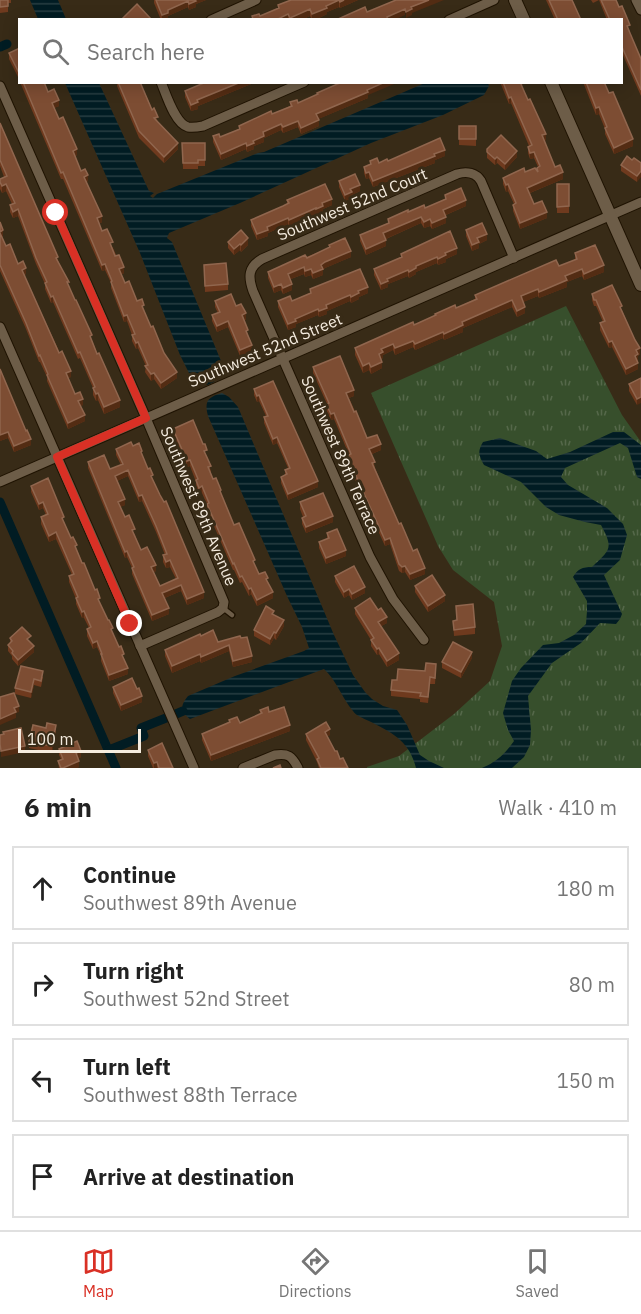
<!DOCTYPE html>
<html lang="en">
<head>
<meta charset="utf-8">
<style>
  body { margin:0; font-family:"IBM Plex Sans",sans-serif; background:#f2f2f2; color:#222 }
  .scale { position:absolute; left:18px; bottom:15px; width:123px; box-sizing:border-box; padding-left:6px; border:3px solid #f5ecdf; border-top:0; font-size:16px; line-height:21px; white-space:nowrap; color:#f5ecdf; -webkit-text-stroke:4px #382b17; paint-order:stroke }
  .stop { position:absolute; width:18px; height:18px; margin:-14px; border:4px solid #d93025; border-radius:50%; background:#fff }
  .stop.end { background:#d93025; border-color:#fff; box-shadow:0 2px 6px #0008 }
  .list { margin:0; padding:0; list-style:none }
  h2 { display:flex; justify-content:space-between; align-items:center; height:78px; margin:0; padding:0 24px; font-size:26px }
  h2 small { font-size:20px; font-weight:400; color:#767676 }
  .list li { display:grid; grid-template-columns:39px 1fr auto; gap:18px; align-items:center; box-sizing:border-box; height:84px; margin:0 12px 12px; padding:0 12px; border:2px solid #e0e0e0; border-radius:0px }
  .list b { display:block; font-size:22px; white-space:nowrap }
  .list p { margin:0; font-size:20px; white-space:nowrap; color:#767676 }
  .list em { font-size:20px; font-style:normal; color:#767676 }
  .icon { flex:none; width:33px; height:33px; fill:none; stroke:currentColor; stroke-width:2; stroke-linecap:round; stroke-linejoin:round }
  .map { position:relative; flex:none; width:641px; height:768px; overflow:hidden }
  .search { position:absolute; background:#fff; box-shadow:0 3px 15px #0003; left:18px; right:18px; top:18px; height:66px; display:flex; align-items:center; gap:15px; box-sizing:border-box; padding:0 21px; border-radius:0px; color:#767676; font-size:22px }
  .sheet { height:462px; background:#fff }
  nav { display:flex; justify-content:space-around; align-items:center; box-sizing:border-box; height:84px; border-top:2px solid #e0e0e0; background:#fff; font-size:16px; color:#767676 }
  nav a { display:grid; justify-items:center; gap:3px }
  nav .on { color:#d93025 }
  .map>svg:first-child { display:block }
  .grass { fill:url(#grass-tufts) }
  .water { fill:url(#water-rules) }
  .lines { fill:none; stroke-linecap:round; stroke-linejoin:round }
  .canal { stroke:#011c23; stroke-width:9 }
  .lane-casing { stroke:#1f1302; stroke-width:7 }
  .street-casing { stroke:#1f1302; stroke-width:11 }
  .secondary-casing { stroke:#1f1302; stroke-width:14 }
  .lane { stroke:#6d5d48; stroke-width:4.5 }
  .street { stroke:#6d5d48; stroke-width:9 }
  .secondary { stroke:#6d5d48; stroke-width:12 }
  .wall { fill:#6f3a1e; fill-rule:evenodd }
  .shaded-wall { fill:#532c13 }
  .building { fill:#7d4d33; stroke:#90664e; stroke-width:1.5; fill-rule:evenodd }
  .route { stroke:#d93025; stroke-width:8 }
  .labels { text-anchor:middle; stroke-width:6; stroke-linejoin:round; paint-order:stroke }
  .street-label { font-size:16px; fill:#f5ecdf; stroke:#382b17 }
</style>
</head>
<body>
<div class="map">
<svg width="641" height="768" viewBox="0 0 641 768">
  <defs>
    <pattern id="grass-tufts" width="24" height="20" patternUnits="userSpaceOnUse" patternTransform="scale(1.5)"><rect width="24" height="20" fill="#374f2c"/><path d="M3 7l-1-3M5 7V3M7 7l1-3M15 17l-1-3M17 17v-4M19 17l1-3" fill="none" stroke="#55684a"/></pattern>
    <pattern id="water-rules" width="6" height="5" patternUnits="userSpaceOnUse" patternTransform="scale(1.5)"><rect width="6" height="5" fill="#011c23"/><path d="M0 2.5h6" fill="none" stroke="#273d42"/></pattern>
  </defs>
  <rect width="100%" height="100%" fill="#382b17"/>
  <polygon class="grass" points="566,306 622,415 641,442 641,768 367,768 367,767 399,756 454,714 490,681 502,646 494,602 453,570 438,546 371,393"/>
  <g class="water">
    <polygon points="30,0 58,0 66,19 38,19"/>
    <polygon points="65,83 99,83 149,191 154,193 150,196 153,198 157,194 258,153 264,152 425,83 488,83 489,86 484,95 443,115 371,143 240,203 169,233 167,238 172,242 221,361 214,382 207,385 192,377 189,373 180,355 140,253"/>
    <path d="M222,393L229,397L238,407L334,635L353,675L365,692L372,699L383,706L397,710L407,725L420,755L429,761L444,768H416C409,740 392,733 369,721C363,718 356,716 353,711C342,698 337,681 324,669L190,719C180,711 180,706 188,696L235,676L304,651L309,648L302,627L287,596L208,416C204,401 208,397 222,393Z"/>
    <path d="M613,432H624L641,445V479L637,477L628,448L620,443L565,468L561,477L568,485L607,508L623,524L627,535L620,560L604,575L622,614L620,619L616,624L600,623L581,643L552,663L528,696L531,730L530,745L524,757L512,768H482C496,762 505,754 514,741L508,730L503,713L512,681L521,668L543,645L559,643L574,635L586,624L587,611V601L573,577C578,569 582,567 592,567C610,550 614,549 601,525L585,522L559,515L546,507L521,482L484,465C479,456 477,452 483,442L500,438L536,451L547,459L570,452Z"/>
  </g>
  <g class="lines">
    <g class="canal">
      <polyline points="0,47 7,44"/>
      <polyline points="0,502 116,768"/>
      <polyline points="176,714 183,711"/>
      <polyline points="109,750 144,736 141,728 166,718"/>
    </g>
    <defs>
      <polyline id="lane" points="223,608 232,615"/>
      <g id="street">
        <polyline points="636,0 641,10"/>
        <polyline points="211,20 256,0"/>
        <polyline points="449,20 494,0"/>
        <path d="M161,82C166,94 175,124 188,127C193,128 198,127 203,126L304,82"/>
        <polyline points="0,86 146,418 224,602 223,608 218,612 140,646"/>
        <polyline points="0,327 194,768"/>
        <polyline points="0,482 641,202"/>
        <path d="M424,640L393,599L370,557L253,291C248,277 248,267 262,259L457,174C467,171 476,173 481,181L514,258"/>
        <path d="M243,768L275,755C288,753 292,756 298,768"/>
      </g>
      <g id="secondary">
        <polyline points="515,0 524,20"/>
        <polyline points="551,82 641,285"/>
      </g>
    </defs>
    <use href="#lane" class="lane-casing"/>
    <use href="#street" class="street-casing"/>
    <use href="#secondary" class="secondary-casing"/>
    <use href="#lane" class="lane"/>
    <use href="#street" class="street"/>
    <use href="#secondary" class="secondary"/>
  </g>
  <g class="wall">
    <polygon points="0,0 11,0 11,3 8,3 8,12 0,13"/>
    <polygon points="154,0 206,0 196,4 196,7 189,10 188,7 168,16 168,19 167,20 161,20 154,3"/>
    <polygon points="291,0 358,0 340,8 339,7 327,12 327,14 315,20 312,20 310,16 301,20 251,20 252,19 252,16 260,16 278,8 278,5"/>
    <polygon points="546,0 572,0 581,20 555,20"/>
    <polygon points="591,0 616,0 630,31 629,32 641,59 641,96 622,53 621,53 621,20 607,20 599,0 593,3"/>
    <polygon points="20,48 20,81 9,59 9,53"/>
    <polygon points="20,82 44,82 48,92 59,106 54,108 77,155 75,156 81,171 88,181 86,182 102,222 99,224 102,231 113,248 124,273 121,275 125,283 144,311 151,327 177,378 161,389 154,379 151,381 145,372 146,366 138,348 136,349 132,341 132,335 127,321 124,322 111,288 111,283 105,270 102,271 63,179 61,179"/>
    <polygon points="117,82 140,82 158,122 178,149 164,163 139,138 117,86"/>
    <polygon points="206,82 256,82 198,106 198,109 191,111 185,97 185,91"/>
    <polygon points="500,82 523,82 522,86 546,140 544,141 555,167 563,179 530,193 534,204 547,218 520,229 513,211 513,205 514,204 508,191 506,192 503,184 503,178 537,170 537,168 538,167 534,158 530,159 528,153 528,147 529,146 511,103 509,104"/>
    <polygon points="583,82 604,82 633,146 614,154 605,134 605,129 599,114 596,115"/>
    <polygon points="317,93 368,95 368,98 318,119 319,126 301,134 298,127 283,133 281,130 264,138 264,142 254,146 254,149 247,152 246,149 221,160 213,142 213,136 220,137 239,129 239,126 272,114 290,106 290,102 298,103 317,95"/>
    <polygon points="0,123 120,407 104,414 98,400 96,401 93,395 93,388 80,358 78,359 53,302 51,303 45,289 45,284 36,264 18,216 13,218 10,212 10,205 12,204 6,191 2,193 0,189 0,179 4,177 0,166"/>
    <polygon points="459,126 476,126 476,146 459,145"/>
    <polygon points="182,143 205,143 205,166 198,166 198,169 183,169"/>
    <polygon points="487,149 517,157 505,170 497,163 495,165 487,158"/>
    <polygon points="445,156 435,160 435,163 373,187 369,178 366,179 364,173 364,167 370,164 370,161 379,163"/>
    <polygon points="632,160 641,163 637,182 621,171 621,165"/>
    <polygon points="339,181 360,191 352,195 352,198 345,201 339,187"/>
    <rect x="557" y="184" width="12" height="29"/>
    <polygon points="445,195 466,206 446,215 446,223 432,229 430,226 424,228 421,223 386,239 386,246 366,255 360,241 360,235 388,223 388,219 408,212 425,208 445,199"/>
    <polygon points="287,200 332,205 323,209 323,212 316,215 316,214 289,226 288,224 268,233 268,236 257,240 251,226 251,220 283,206 287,204"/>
    <polygon points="0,222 3,236 2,237 6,246 26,274 24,275 71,377 68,378 75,394 83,405 80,406 85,421 68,429 47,381 47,377 40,362 39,362 26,329 0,271"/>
    <polygon points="466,230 487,240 479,244 479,248 472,251 466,236"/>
    <polygon points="228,242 248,245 241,252 240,250 234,255 228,248"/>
    <polygon points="329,245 351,257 325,268 323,270 323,275 313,279 311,275 305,277 304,274 291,279 292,290 283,294 281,290 274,293 268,278 268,272 329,248"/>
    <polygon points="575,253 604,272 584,280 582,276 567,282 567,287 539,298 538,296 523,302 525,313 517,317 512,307 463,328 463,332 444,340 443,338 415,350 413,347 395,355 393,350 383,355 383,358 381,359 382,368 371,374 369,370 363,373 355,355 355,348 435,316 435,314 456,308 475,299 475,295 559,266 575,260"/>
    <polygon points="401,254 457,254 446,259 446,262 438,265 437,263 416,272 416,274 409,278 408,276 388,284 388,287 381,290 374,275 374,269 401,257"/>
    <polygon points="204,265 228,284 228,290 205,292"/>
    <polygon points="310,289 368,293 359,297 359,299 351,303 350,301 327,311 327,314 319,317 318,315 296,324 296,327 288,330 278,307 278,301 292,301 310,293"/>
    <polygon points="592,294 622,310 640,354 638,356 638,361 637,361 638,369 626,375 612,347 609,348 600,330 600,323 603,322 596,306 594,306 592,300"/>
    <polygon points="215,301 236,306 246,320 244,320 252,351 240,356 228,327 217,332 212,321 212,315 218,313 215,307"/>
    <polygon points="313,367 354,396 349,398 367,438 381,450 372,454 375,468 399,524 425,574 410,580 405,572 402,573 399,571 390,544 385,546 347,462 347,456 349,455 334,419 331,420 326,410 327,404 313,373"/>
    <polygon points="0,369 31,445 14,452 8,438 0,441"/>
    <polygon points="641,378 637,405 629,391 629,384"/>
    <polygon points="273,381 318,487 288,500 281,483 281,477 285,475 285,470 288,468 277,443 273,445 264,423 264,417 266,416 259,401 257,402 254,395 254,389"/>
    <polygon points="173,429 207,456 211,472 210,472 213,479 221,494 234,525 259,574 268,582 273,598 257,606 251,594 249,596 242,582 240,583 234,570 233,570 207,510 207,505 202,493 199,494 196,486 196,482 190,466 187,467 173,435"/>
    <path d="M133,446L142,456L204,598L187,605L181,591L167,597L165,598L169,614L152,621L132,574V568L127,557L125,558L88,468V462L110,469L121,465L116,455V449ZM128,476L139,502L142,501L156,532L165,555H163V562L166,568L170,567L176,579L160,586L154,572L156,571L141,550L135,535L125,517L120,507L125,505L117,481Z"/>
    <polygon points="31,486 64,523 77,550 124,659 128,674 109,681 101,661 101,656 97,647 93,649 87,636 87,629 89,628 84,618 82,618 76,604 76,599 69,582 69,576 72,575 56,539 49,542 41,524 41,517 46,515 43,508 39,510 31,492"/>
    <polygon points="300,502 333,522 306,533 302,524 302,518 303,517 300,509"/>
    <polygon points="327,533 346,556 326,564 319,548 319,542 327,539"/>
    <polygon points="335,576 365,593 352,600 349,595 344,598 335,582"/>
    <polygon points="415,586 445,601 428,612 415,592"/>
    <polygon points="456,606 475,627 475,634 454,636 453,621 457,620"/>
    <polygon points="355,608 378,610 387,623 381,626 399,660 387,667 379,654 377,655 371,646 371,640 355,614"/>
    <polygon points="284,626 276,640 274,638 270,645 254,636 254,630"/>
    <polygon points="201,636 218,642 240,636 252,662 233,667 229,651 201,663 200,661 172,673 165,656 165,650"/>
    <polygon points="10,638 30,642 34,652 18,666 12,659 12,656 8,651 8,645 10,643"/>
    <polygon points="472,658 461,678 442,668 442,662"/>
    <polygon points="21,666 43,677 41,687 34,685 31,698 15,694 15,688"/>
    <polygon points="436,670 435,684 430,684 428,703 420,702 420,699 391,696 391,690 397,680 425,671"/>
    <polygon points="113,687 137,689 142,702 121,711 113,693"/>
    <polygon points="260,710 269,712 290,731 211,761 202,740 202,734 229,723 229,720 240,723 260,714"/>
    <polygon points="56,731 52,753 29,748 29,742"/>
    <polygon points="306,734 330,735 327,736 335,751 348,768 319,768 317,762 306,740"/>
    <polygon points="59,749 81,757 78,759 79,767 59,768 58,761 61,759 59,755"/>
    <polygon points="148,750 173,768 153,768 148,756"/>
  </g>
  <g class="shaded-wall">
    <polygon points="195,0 206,0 196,4 196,7 189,10 189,4"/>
    <polygon points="339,0 339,7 327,12 327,14 315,20 312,20 312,14 326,6"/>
    <polygon points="344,0 358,0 340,8 340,2"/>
    <polygon points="429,0 444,0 412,13 412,15 406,18 406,12 411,7"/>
    <polygon points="188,1 188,7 168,16 168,19 162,20 162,15 168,10"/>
    <polygon points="310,9 310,16 301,20 290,20 290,18"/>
    <polygon points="405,9 405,15 394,20 387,20 387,17"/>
    <polygon points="288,14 288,20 276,20"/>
    <polygon points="241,82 256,82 198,106 198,109 191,111 191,105 197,100"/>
    <polygon points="385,82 399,82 368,95 368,98 316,120 316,114"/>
    <polygon points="511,97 511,103 509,104 509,98"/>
    <polygon points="59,100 59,106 52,109 52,103"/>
    <polygon points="599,107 599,114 596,115 596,108"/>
    <polygon points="319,120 319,126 301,134 301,128"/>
    <polygon points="298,121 298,127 283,133 283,127"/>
    <polygon points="281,124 281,130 264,138 264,142 254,146 254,149 247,152 247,146 263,132"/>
    <polygon points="546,134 546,140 542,141 542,135"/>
    <polygon points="633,139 633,146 614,154 614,148"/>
    <polygon points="178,143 178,149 164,163 164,157"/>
    <polygon points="246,143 246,149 221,160 221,154"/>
    <polygon points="77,149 77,155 73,157 73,151"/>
    <polygon points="445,150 445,156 435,160 435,163 373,187 373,181"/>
    <polygon points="517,151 517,157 505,170 505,164"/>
    <polygon points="534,152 534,158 530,159 530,153"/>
    <polygon points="497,157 497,163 495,165 495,159"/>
    <polygon points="641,171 641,177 637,182 637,176"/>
    <polygon points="369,172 369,178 366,179 366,173"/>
    <polygon points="563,172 563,179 527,194 527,188"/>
    <polygon points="88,175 88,181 84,183 84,177"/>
    <polygon points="6,184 6,191 2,193 2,186"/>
    <polygon points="508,184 508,191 506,192 506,185"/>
    <polygon points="360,185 360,191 352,195 352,198 345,201 345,195 350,189"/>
    <polygon points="332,199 332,205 323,209 323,212 316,215 316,209 322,203"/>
    <polygon points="466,200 466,206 443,216 443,210"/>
    <polygon points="316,208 316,214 289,226 289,220"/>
    <polygon points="18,209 18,216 13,218 13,212"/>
    <polygon points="547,212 547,218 520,229 520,223"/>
    <polygon points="102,216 102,222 97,225 97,218"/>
    <polygon points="421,217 421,223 383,240 383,233"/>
    <polygon points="446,217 446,223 432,229 432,223"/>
    <polygon points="288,218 288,224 268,233 268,236 257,240 257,234 267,227"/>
    <polygon points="430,219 430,226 424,228 424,222"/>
    <polygon points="3,230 3,236 0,238 0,232"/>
    <polygon points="487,234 487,240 479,244 479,248 472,251 472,245 477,238"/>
    <polygon points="248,238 248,245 241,252 241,245"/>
    <polygon points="386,240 386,246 366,255 366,249"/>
    <polygon points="240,244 240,250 234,255 234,249"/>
    <polygon points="457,248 457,254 446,259 446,262 438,265 438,259 445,253"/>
    <polygon points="351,251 351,257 325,268 323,270 323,275 313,279 313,273 321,265 325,262"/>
    <polygon points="437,257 437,263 416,272 416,274 409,278 409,272 416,266"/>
    <polygon points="105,264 105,270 102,271 102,265"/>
    <polygon points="604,265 604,272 584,280 584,274"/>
    <polygon points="124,267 124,273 119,276 119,269"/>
    <polygon points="304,267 304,274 288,280 288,274"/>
    <polygon points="26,268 26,274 22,276 22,270"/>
    <polygon points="311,269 311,275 305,277 305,271"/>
    <polygon points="582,269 582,276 567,282 567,287 539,298 539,292 565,276"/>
    <polygon points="408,270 408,276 388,284 388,287 381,290 381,284 387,279"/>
    <polygon points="281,284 281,290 274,293 274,287"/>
    <polygon points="292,284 292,290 283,294 283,288"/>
    <polygon points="368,287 368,293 359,297 359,299 351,303 351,297 358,291"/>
    <polygon points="538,289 538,296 521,303 521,296"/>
    <polygon points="350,295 350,301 327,311 327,314 319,317 319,311 326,305"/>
    <polygon points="53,296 53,302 51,303 51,297"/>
    <polygon points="512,300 512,307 463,328 463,332 444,340 444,334 462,322"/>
    <polygon points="525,307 525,313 517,317 517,311"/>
    <polygon points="318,309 318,315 296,324 296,327 288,330 288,324 295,319"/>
    <polygon points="246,313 246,320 242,321 242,315"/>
    <polygon points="127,315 127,321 124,322 124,316"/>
    <polygon points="228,321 228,327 217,332 217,326"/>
    <polygon points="443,332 443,338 415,350 415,344"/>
    <polygon points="413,341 413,347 395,355 395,348"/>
    <polygon points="612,341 612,347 609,348 609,342"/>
    <polygon points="138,342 138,348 136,349 136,343"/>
    <polygon points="393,344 393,350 383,355 383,358 379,360 379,354 381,349"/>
    <polygon points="252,345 252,351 240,356 240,350"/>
    <polygon points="640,348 640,354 638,356 638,361 635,362 635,356 636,350"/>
    <polygon points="382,362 382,368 371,374 371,367"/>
    <polygon points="369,363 369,370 363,373 363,366"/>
    <polygon points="638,363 638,369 626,375 626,369"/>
    <polygon points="71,371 71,377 66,379 66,373"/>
    <polygon points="177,372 177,378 161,389 161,383"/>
    <polygon points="154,373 154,379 151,381 151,374"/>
    <polygon points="354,390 354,396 346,399 346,393"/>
    <polygon points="98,393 98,400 96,401 96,394"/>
    <polygon points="259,395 259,401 257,402 257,396"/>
    <polygon points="641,397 641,403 637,405 637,399"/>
    <polygon points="83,399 83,405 78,407 78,401"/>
    <polygon points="120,400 120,407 104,414 104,407"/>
    <polygon points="334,413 334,419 331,420 331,414"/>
    <polygon points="85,415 85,421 68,429 68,423"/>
    <polygon points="8,432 8,438 0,441 0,435"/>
    <polygon points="277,437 277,443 273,445 273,439"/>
    <polygon points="31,439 31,445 14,452 14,446"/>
    <polygon points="381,444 381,450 369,455 369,449"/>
    <polygon points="190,460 190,466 187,467 187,461"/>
    <polygon points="128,470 128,476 115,482 115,476"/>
    <polygon points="318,481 318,487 288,500 288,494"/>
    <polygon points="202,486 202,493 199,494 199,488"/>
    <polygon points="142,495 142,501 139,502 139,496"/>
    <polygon points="125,499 125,505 118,508 118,502"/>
    <polygon points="43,502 43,508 39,510 39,504"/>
    <polygon points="333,516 333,522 306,533 306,527"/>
    <polygon points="56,532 56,539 49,542 49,536"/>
    <polygon points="390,538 390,544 385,546 385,540"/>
    <polygon points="346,550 346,556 326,564 326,558"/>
    <polygon points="127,551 127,557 125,558 125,552"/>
    <polygon points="170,560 170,567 166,568 166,562"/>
    <polygon points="156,565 156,571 151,573 151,567"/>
    <polygon points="405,566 405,572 402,573 402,567"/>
    <polygon points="425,568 425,574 410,580 410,574"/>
    <polygon points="181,585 181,591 162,599 162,593"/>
    <polygon points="365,587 365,593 352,600 352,594"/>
    <polygon points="251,588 251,594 249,596 249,589"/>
    <polygon points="349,589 349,595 344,598 344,592"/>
    <polygon points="204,592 204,598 187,605 187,599"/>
    <polygon points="273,592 273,598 257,606 257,600"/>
    <polygon points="445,595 445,601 428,612 428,606"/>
    <polygon points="169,608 169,614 152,621 152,615"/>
    <polygon points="84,611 84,618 82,618 82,612"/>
    <polygon points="387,617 387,623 378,628 378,622"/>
    <polygon points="284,620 284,626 276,640 276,633"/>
    <polygon points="274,632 274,638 270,645 270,639"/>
    <polygon points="97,641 97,647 93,649 93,643"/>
    <polygon points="229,645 229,651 201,663 201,657"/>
    <polygon points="34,646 34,652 18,666 18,660"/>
    <polygon points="379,648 379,654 377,655 377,649"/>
    <polygon points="472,652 472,658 461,678 461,672"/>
    <polygon points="399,653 399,660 387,667 387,661"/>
    <polygon points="200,654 200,661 172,673 172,666"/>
    <polygon points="252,656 252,662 233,667 233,661"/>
    <polygon points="128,668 128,674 109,681 109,675"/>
    <polygon points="34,679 34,685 31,698 31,692"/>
    <polygon points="142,696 142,702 121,711 121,705"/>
    <polygon points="19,706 19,712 16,713 16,718 0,725 0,719 14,708"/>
    <polygon points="56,725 56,731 52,753 52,746"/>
    <polygon points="290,725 290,731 211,761 211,755"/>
    <polygon points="330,729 330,735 325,738 325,732"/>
    <polygon points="25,746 25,752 1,757 1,751"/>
    <polygon points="81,751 81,757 76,760 76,753"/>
    <polygon points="79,761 79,767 78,768 63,768"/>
    <polygon points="157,762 157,768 154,768 154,763"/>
  </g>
  <g class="building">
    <polygon points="0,0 8,0 8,6 0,7"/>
    <polygon points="156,0 195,0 196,1 189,4 188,1 168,10 168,13 162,15"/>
    <polygon points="291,0 344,0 340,2 339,0 326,6 327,8 312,14 310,9 290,18 288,14 276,20 251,20 253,19 252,16 259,14 260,16 279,8 278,5"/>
    <polygon points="396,0 429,0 411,7 412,9 406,12 405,9 387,17 388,20 336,20 365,7 367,12"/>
    <polygon points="549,0 572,0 581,20 558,20"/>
    <polygon points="601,0 616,0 619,7 622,6 630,25 627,26 641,59 641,90 622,47 621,47 621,20 610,20"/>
    <polygon points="137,4 151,19 150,20 125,20 123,18"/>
    <polygon points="20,48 20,75 9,53"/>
    <polygon points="23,82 44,82 48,92 54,89 59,100 52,103 59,119 63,117 77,149 73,151 81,171 85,169 88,175 84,177 102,216 97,218 102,231 107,229 113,242 110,243 115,256 119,255 124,267 119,269 125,283 129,281 137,301 142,299 144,305 142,306 151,327 153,326 164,353 177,372 161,383 154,373 151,374 145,366 148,365 138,342 136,343 132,335 135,334 127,315 124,316 111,282 112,281 105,264 102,265 63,172 61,173"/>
    <polygon points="118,82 140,82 152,110 154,108 158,117 154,118 178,143 164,157 139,131"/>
    <polygon points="206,82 241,82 197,100 198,102 191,105 185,91"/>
    <polygon points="342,82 385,82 367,90 368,92 316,114 319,120 301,128 298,121 283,127 281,124 263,132 264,136 253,141 254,143 247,146 246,143 221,154 213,136 219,134 220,137 240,129 239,126 271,111 272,114 292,106 290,102 297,100 298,103 318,94 317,93"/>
    <polygon points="503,82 520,82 528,100 530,99 546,134 542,135 555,167 560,165 563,172 527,188 534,204 542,201 547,212 520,223 513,205 516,203 508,184 506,185 503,178 524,168 525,172 535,168 538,172 537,168 540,166 534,152 530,153 528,147 532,145 511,97 509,98"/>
    <polygon points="586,82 604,82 609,93 613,92 633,139 614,148 605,128 607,127 599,107 596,108"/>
    <polygon points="0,123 58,257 56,258 69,282 67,282 75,300 76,300 92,335 90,336 97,354 99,353 120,400 104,407 98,393 96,394 93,388 95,387 80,352 78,353 53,296 51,297 45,283 47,282 36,258 18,209 13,212 10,205 15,203 6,184 2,186 0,182 0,179 7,176 0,160"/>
    <rect x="459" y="126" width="17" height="13"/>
    <polygon points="501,135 517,151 505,164 497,157 495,159 487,152 487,149"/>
    <polygon points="440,138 445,150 434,154 435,156 373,181 369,172 366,173 364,167 371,164 370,161 377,158 379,163 387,159 388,161"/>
    <polygon points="182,143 205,143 205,160 198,160 198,163 183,163"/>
    <polygon points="627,156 632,160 634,158 641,163 641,171 637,176 621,165"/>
    <polygon points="355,174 360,185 350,189 352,192 345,195 339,181"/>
    <polygon points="325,184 332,199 322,203 323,206 316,209 316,208 289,220 288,218 267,227 268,230 257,234 251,220 283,206 289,203 287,200"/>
    <polygon points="557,184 569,184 569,206 557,207"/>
    <polygon points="461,188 466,200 443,210 446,217 432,223 430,219 424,222 421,217 383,233 386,240 366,249 360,235 389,223 388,219 408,210 408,212 424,205 425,208 446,199 445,195"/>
    <polygon points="0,222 3,230 0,232"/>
    <polygon points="482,223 487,234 477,238 479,242 472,245 466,230"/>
    <polygon points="241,230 248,238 241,245 240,244 234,249 228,242"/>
    <polygon points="450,231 457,248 445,253 446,255 438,259 437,257 416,266 416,268 409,272 408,270 387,279 388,281 381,284 374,269 402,257 401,254"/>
    <polygon points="0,233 6,246 10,244 18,264 23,261 26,268 22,270 59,353 62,351 71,371 66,373 75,394 80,392 83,399 78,401 85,415 68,423 47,375 48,374 40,355 39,356 26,323 0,265"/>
    <polygon points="345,238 351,251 325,262 321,265 323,269 313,273 311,269 305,271 304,267 288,274 292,284 283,288 281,284 274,287 268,272 305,255 307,258 330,247 329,245"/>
    <polygon points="595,245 604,265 584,274 582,269 565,276 567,280 539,292 538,289 521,296 525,307 517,311 512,300 462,322 463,325 444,334 443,332 415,344 413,341 395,348 393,344 381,349 383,352 379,354 382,362 371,367 369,363 363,366 355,348 413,322 414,325 436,315 435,314 455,305 456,308 477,299 475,295 556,260 559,266 577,259 575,253"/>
    <polygon points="226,263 228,284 205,286 204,265"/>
    <polygon points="360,269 368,287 358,291 359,293 351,297 350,295 326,305 327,308 319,311 318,309 295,319 296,321 288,324 278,301 290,296 292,301 311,293 310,289"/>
    <polygon points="612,285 622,306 620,307 635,340 640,348 636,350 638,354 635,356 638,363 626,369 612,341 609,342 600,323 605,321 596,300 594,300 592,294"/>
    <polygon points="231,294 236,306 241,304 246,313 242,315 248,330 246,331 252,345 240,350 228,321 217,326 212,315 220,312 215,301"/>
    <polygon points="340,356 354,390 346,393 354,412 356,411 367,438 377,435 381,444 369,449 375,462 372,463 399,524 401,523 413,551 417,549 425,568 410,574 405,566 402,567 399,564 390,538 385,540 347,456 351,454 334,413 331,414 326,404 329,403 313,367"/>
    <polygon points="0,369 26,431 27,430 31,439 14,446 8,432 0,435"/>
    <polygon points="641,378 641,397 637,399 629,384"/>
    <polygon points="273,381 318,481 288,494 281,477 287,474 285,470 290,468 277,437 273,439 264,417 268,416 259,395 257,396 254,389"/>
    <polygon points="193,420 203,444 205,444 207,450 204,451 211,466 208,467 213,479 216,478 221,490 220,491 234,525 239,523 255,560 253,561 259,574 265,572 268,578 266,579 273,592 257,600 251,588 249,589 242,576 240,577 234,563 233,564 207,504 209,503 202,486 199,488 196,480 198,479 190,460 187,461 173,429"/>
    <path d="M131,442L133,446L139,443L142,451L141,452L148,469L150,468L153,475L151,476L160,495L164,502L166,501L204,592L187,599L181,585L167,591L162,593L169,608L152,615L132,568L134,567L127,551L125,552L88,462L104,455L110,469L123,464L116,449ZM128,470L139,496L142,495L156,526L167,554L163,555L166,562L170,560L178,578L160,586L151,567L156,565L147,547L141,550L132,530L135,529L129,515L125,517L118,502L125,499L115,476Z"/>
    <polygon points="48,478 64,517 62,518 71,538 73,537 77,545 75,546 82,563 84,563 95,590 97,589 100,598 98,599 108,620 109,620 113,628 111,629 119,647 121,646 124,654 122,655 128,668 109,675 101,654 102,654 97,641 93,643 87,629 91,627 84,611 82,612 76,598 78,597 69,576 74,574 56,532 49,536 41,517 48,514 43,502 39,504 31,486"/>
    <polygon points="323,493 333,516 306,527 302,518 306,516 300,502"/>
    <polygon points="337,529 346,550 326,558 319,542 329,538 327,533"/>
    <polygon points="354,566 365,587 352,594 349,589 344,592 335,576"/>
    <polygon points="432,575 445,595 428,606 415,586"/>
    <polygon points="370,598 378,610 381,608 387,617 378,622 399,653 387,661 379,648 377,649 371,640 374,638 355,608"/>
    <polygon points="473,604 475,627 454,630 453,621 457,620 456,606"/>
    <polygon points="266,606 274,611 272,614 284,620 276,633 274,632 270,639 254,630"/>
    <polygon points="22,627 31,636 27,639 34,646 18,660 12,653 13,651 8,645 12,641 10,638"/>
    <polygon points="213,630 218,642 240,636 241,638 247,637 252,656 233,661 229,645 201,657 200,654 172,666 165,650 200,634 201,636"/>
    <polygon points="453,642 472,652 461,672 442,662"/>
    <polygon points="426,663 436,664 435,678 430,677 428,697 420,696 421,693 391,690 392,680 397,680 398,669 425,671"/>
    <polygon points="21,666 43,671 41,681 34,679 31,692 15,688"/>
    <polygon points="132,678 137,689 139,688 142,696 121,705 113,687"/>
    <polygon points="14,693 19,706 14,708 16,712 0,719 0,697"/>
    <polygon points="268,707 269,712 284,707 290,725 211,755 202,734 230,722 229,720 237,717 240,723 262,713 260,710"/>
    <polygon points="326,722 330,729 325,732 335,751 337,751 340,759 343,758 348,768 321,768 317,759 319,758 306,734"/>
    <polygon points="47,723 56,725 52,746 29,742 33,725 46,728"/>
    <polygon points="21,728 25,746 1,751 0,744 0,735 4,734 3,732"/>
    <polygon points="77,741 81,751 76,753 79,761 63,768 61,768 58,761 63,759 59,749"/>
    <polygon points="162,743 173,768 159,768 157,762 154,763 148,750"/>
    <polygon points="280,765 281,768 273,768"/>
  </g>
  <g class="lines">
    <polyline class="route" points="56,213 146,418 57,457 130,624"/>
  </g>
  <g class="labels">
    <g class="street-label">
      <text transform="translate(352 204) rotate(-23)" y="6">Southwest 52nd Court</text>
      <text transform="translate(265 350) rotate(-23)" y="6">Southwest 52nd Street</text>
      <text transform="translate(341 455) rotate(66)" y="6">Southwest 89th Terrace</text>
      <text transform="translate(199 506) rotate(67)" y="6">Southwest 89th Avenue</text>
    </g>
  </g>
</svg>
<div class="scale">100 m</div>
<div class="stop" style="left:56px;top:213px"></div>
<div class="stop end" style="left:130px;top:624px"></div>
<div class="search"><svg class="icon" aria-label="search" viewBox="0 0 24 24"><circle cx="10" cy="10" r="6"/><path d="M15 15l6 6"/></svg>Search here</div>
</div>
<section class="sheet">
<h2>6 min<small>Walk · 410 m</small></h2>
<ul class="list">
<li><svg class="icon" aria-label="ahead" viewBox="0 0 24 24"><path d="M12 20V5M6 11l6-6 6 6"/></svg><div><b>Continue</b><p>Southwest 89th Avenue</p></div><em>180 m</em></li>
<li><svg class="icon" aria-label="right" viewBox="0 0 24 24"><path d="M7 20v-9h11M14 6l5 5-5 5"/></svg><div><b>Turn right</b><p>Southwest 52nd Street</p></div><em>80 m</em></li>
<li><svg class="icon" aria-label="left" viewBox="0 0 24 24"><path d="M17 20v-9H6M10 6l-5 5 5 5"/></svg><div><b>Turn left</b><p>Southwest 88th Terrace</p></div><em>150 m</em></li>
<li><svg class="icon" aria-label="arrive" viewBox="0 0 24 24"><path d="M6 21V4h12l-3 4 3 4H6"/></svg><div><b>Arrive at destination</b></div></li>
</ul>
</section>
<nav>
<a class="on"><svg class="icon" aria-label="map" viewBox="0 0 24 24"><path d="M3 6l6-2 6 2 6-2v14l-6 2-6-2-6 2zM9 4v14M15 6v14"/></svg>Map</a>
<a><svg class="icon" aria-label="directions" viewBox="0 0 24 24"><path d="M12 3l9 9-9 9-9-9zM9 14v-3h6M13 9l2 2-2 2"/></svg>Directions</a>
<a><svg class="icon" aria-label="saved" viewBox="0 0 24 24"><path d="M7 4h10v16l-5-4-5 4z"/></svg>Saved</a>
</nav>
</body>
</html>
